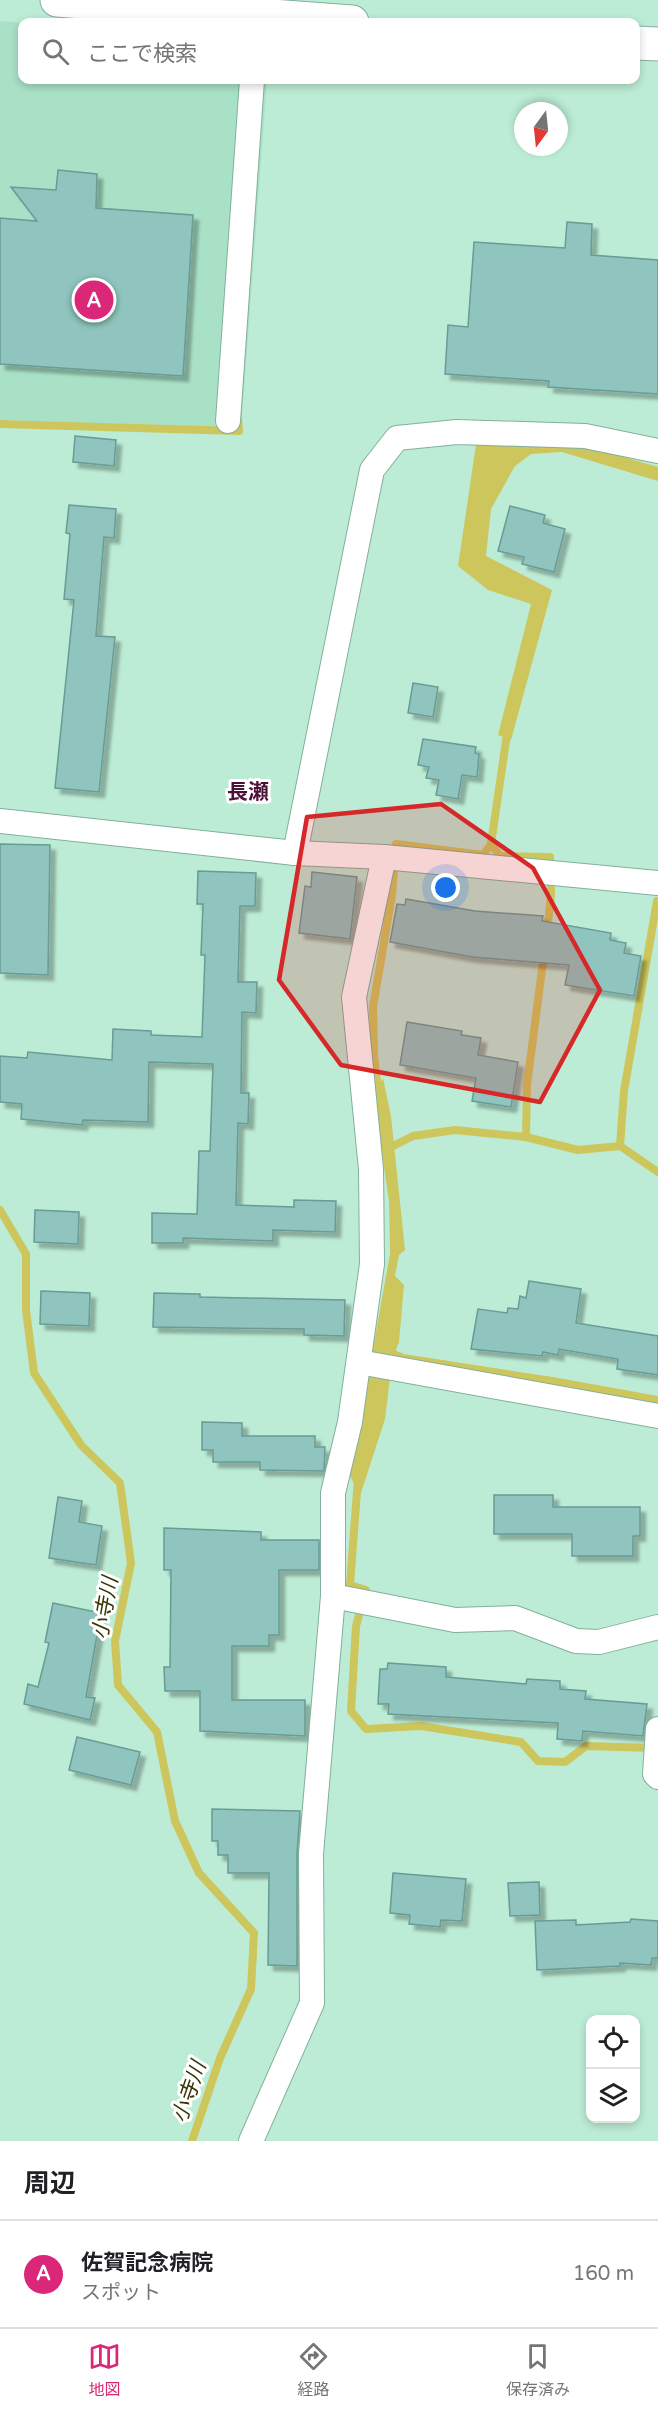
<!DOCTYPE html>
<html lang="ja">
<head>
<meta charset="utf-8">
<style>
  body { margin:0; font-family:"Varela Round","Noto Sans JP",sans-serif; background:#f2f2f2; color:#202124 }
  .controls { position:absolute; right:18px; bottom:18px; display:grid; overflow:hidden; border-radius:12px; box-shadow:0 3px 9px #0003 }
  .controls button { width:54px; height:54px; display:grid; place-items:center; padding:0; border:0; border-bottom:2px solid #e0e0e0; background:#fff; color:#202124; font:30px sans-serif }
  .compass { position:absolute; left:514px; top:102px; width:54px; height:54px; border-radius:50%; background:#fff; box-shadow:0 3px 9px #0003; rotate:195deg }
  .you { position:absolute; left:446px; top:888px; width:21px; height:21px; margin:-15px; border:4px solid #fff; border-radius:50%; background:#1a73e8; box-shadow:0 0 0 9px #1a73e833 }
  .badge { display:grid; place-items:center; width:39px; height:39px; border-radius:50%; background:#db2777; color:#fff; font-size:20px; font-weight:700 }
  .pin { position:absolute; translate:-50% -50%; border:3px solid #fff; box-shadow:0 2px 6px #0006 }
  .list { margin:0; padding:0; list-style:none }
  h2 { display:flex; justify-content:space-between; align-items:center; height:78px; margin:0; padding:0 24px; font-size:26px }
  h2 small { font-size:20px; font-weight:400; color:#757577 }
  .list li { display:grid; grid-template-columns:39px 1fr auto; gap:18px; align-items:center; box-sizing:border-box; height:108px; padding:0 24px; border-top:2px solid #e0e0e0 }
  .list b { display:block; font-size:22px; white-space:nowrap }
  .list p { margin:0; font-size:20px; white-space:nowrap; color:#757577 }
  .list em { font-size:20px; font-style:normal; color:#757577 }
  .icon { flex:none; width:33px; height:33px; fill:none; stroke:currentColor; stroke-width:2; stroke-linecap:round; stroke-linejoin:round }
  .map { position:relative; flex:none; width:658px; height:2141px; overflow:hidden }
  .search { position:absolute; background:#fff; box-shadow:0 3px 9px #0003; left:18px; right:18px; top:18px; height:66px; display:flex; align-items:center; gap:15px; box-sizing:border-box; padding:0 21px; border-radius:12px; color:#757577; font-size:22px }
  .sheet { height:186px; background:#fff }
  nav { display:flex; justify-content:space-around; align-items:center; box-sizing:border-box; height:84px; border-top:2px solid #e0e0e0; background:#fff; font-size:16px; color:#757577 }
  nav a { display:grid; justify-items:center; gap:3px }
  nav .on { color:#db2777 }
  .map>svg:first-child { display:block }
  .built { fill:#a9e1c7 }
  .water { fill:#cdc65c }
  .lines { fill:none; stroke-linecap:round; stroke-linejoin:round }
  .stream { stroke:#cdc65c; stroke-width:8 }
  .building { fill:#8fc5be; stroke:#679c95; stroke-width:1.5; filter:url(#shadow) }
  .street-casing { stroke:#82b09b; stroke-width:26 }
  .secondary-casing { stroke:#82b09b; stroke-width:35 }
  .street { stroke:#fff; stroke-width:24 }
  .secondary { stroke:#fff; stroke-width:33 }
  .marked { fill:#d62828; fill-opacity:0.2; stroke:#d62828; stroke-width:4.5; stroke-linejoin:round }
  .labels { text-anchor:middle; stroke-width:6; stroke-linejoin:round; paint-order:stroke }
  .neighbourhood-label { font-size:21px; font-weight:bold; fill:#4d1138; stroke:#fff }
  .water-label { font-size:21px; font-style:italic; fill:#373405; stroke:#fff }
</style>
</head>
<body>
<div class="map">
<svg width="658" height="2141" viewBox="0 0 658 2141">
  <defs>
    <filter id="shadow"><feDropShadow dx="5.5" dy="5.5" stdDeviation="1.5" flood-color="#0004"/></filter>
  </defs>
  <rect width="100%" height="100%" fill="#bcecd6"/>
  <polygon class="built" points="0,21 22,23 22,80 267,80 242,418 224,427 0,420"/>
  <g class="water">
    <polygon points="477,438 566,440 658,467 658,481 562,452 531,454 515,466 491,509 486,556 552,590 511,740 498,735 531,604 488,590 458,566"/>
    <polygon points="383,1078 391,1116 405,1250 399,1255 395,1276 404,1285 399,1342 392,1361 385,1419 360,1496 350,1476 390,1254 389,1201 374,1099"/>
  </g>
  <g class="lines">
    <g class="stream">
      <polyline points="0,424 239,431 238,415"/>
      <polyline points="491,844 500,856 550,857 551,895 547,932"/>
      <polyline points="379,1098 374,1055 373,1007 392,895 396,844 483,855 491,844 508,727"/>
      <polyline points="526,1137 527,1085 544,954"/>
      <polyline points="620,1146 624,1091 657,901"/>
      <polyline points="391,1147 413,1136 455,1130 526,1137 578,1150 620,1146 658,1172"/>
      <polyline points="0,1210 26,1254 26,1310 34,1373 81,1445 120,1483 131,1563 115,1641 118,1685 157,1732 175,1821 199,1873 254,1933 251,1989 220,2058 192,2141"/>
      <polyline points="384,1350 403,1358 552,1381 658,1400"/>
      <polyline points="358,1478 350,1585 366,1590 356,1626 351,1711 366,1729 421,1726 521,1742 538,1761 565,1762 586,1746 654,1748"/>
    </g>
  </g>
  <g class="building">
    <polygon points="58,170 97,174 96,208 193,215 183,376 0,364 0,218 37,221 11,187 56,190"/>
    <polygon points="567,222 592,224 591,255 658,260 658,394 548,387 549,381 445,374 448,325 468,327 474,242 565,248"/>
    <polygon points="75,436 116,440 114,466 73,462"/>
    <polygon points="69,505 116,509 114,538 104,537 96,636 115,637 99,792 55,788 74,600 64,599 70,534 66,533"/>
    <polygon points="510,506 545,515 543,523 565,529 554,572 522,564 524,557 498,551"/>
    <polygon points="413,683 438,687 433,717 408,713"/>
    <polygon points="423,739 476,747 475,753 479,754 477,777 462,775 458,799 436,795 439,780 426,778 429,767 418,765"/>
    <polygon points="0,844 50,845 48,975 0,973"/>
    <polygon points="198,871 256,873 255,906 240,906 238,982 257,982 256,1013 242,1012 241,1093 249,1093 248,1124 238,1123 236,1205 294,1207 294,1200 336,1201 335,1232 273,1230 273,1241 183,1238 183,1243 152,1243 152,1213 197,1214 199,1151 210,1151 213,1064 149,1062 148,1122 83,1120 82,1125 21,1119 22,1104 0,1102 0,1056 27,1058 28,1052 112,1060 113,1029 151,1031 151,1035 202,1037 205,955 201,955 203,904 197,904"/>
    <polygon points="312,872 357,877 350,939 299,933 305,886 311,887"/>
    <polygon points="406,899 475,911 543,916 542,921 611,933 610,940 626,943 624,953 641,956 634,996 565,985 569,965 472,957 390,942 397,904 405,905"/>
    <polygon points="407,1022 462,1031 461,1035 481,1038 478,1055 518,1062 511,1107 472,1101 476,1078 400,1065"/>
    <polygon points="35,1210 79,1212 78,1244 34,1242"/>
    <polygon points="529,1281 581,1289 576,1323 658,1336 658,1375 617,1369 618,1359 559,1349 558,1355 543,1352 542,1356 471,1349 478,1309 507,1313 508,1308 518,1309 520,1296 526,1298"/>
    <polygon points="41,1291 90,1293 89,1326 40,1324"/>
    <polygon points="154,1293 200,1294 200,1297 345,1300 344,1336 304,1335 304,1329 153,1327"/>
    <polygon points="202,1422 242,1423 242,1436 315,1436 315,1447 325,1447 324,1471 260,1470 260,1462 213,1462 213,1450 202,1450"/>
    <polygon points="494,1495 553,1495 553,1507 640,1507 640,1536 633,1536 633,1556 572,1556 572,1534 494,1534"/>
    <polygon points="58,1497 82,1501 79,1522 102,1526 96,1565 49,1558"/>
    <polygon points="164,1528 261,1532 261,1540 319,1540 319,1570 279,1570 279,1635 269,1635 269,1646 232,1646 232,1700 305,1700 305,1736 200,1731 200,1691 165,1691 164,1667 170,1667 171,1570 164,1570"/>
    <polygon points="53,1603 101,1613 86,1697 95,1698 90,1720 24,1704 28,1684 38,1687 49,1643 45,1642"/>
    <polygon points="388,1663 446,1667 446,1677 526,1684 527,1679 560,1681 560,1689 586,1691 585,1699 647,1704 643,1736 583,1731 582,1741 557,1739 558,1723 388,1714 389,1704 378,1704 380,1669 387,1669"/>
    <polygon points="77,1737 140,1752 131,1785 69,1770"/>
    <polygon points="212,1809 300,1811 297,1854 297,1966 268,1965 269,1873 228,1873 228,1855 218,1855 218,1841 212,1841"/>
    <polygon points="393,1873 466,1879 462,1921 441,1920 440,1927 409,1924 410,1915 390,1913"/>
    <polygon points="539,1882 540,1915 510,1916 508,1883"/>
    <polygon points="631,1919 658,1921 658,1958 652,1958 651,1965 620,1963 620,1966 537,1970 535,1921 576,1920 576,1925 630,1922"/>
  </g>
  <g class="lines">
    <defs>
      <g id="street">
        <polyline points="228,421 252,80"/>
        <polyline points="0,821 295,853 384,857 658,883"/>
        <polyline points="295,853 372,470 397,438 457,432 585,436 658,451"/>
        <polyline points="359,1362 658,1416"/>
        <polyline points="333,1596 455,1620 515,1618 576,1641 599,1642 658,1627"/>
        <polyline points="658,1729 655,1774 658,1777"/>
        <polyline points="251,2141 312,2003 311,1854 333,1596 333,1493 350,1422 372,1264 371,1169 354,997 384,857"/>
      </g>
      <g id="secondary">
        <polyline points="57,0 352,22"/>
        <polyline points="636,43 658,44"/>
      </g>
    </defs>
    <use href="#street" class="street-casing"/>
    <use href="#secondary" class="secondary-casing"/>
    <use href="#street" class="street"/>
    <use href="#secondary" class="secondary"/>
  </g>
  <path class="marked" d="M441,804L533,868L600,990L540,1102L341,1065L279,980L307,817Z"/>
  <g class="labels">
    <g class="neighbourhood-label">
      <text x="248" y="799">長瀬</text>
    </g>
    <g class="water-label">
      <text transform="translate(105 1608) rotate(-80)" y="7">小寺川</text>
      <text transform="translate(189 2092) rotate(-71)" y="7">小寺川</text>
    </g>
  </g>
</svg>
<div class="controls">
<button><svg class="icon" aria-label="locate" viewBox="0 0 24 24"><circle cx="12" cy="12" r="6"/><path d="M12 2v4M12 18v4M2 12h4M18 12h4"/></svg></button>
<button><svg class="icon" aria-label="layers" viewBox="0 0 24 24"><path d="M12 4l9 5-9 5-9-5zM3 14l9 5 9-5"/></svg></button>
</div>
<svg class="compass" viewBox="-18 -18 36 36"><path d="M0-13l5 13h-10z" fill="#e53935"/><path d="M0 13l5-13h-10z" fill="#757577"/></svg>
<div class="you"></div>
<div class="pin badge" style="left:94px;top:300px">A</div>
<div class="search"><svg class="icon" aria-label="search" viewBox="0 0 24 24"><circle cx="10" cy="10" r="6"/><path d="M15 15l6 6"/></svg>ここで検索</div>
</div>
<section class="sheet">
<h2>周辺<small></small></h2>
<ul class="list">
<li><span class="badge">A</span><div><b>佐賀記念病院</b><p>スポット</p></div><em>160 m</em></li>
</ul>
</section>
<nav>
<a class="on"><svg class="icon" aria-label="map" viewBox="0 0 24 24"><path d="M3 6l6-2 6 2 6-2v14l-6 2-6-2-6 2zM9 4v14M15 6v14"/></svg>地図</a>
<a><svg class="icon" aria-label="directions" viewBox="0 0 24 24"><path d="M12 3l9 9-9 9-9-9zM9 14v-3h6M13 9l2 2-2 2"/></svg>経路</a>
<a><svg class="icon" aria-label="saved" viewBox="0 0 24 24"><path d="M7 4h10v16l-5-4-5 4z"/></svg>保存済み</a>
</nav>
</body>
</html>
